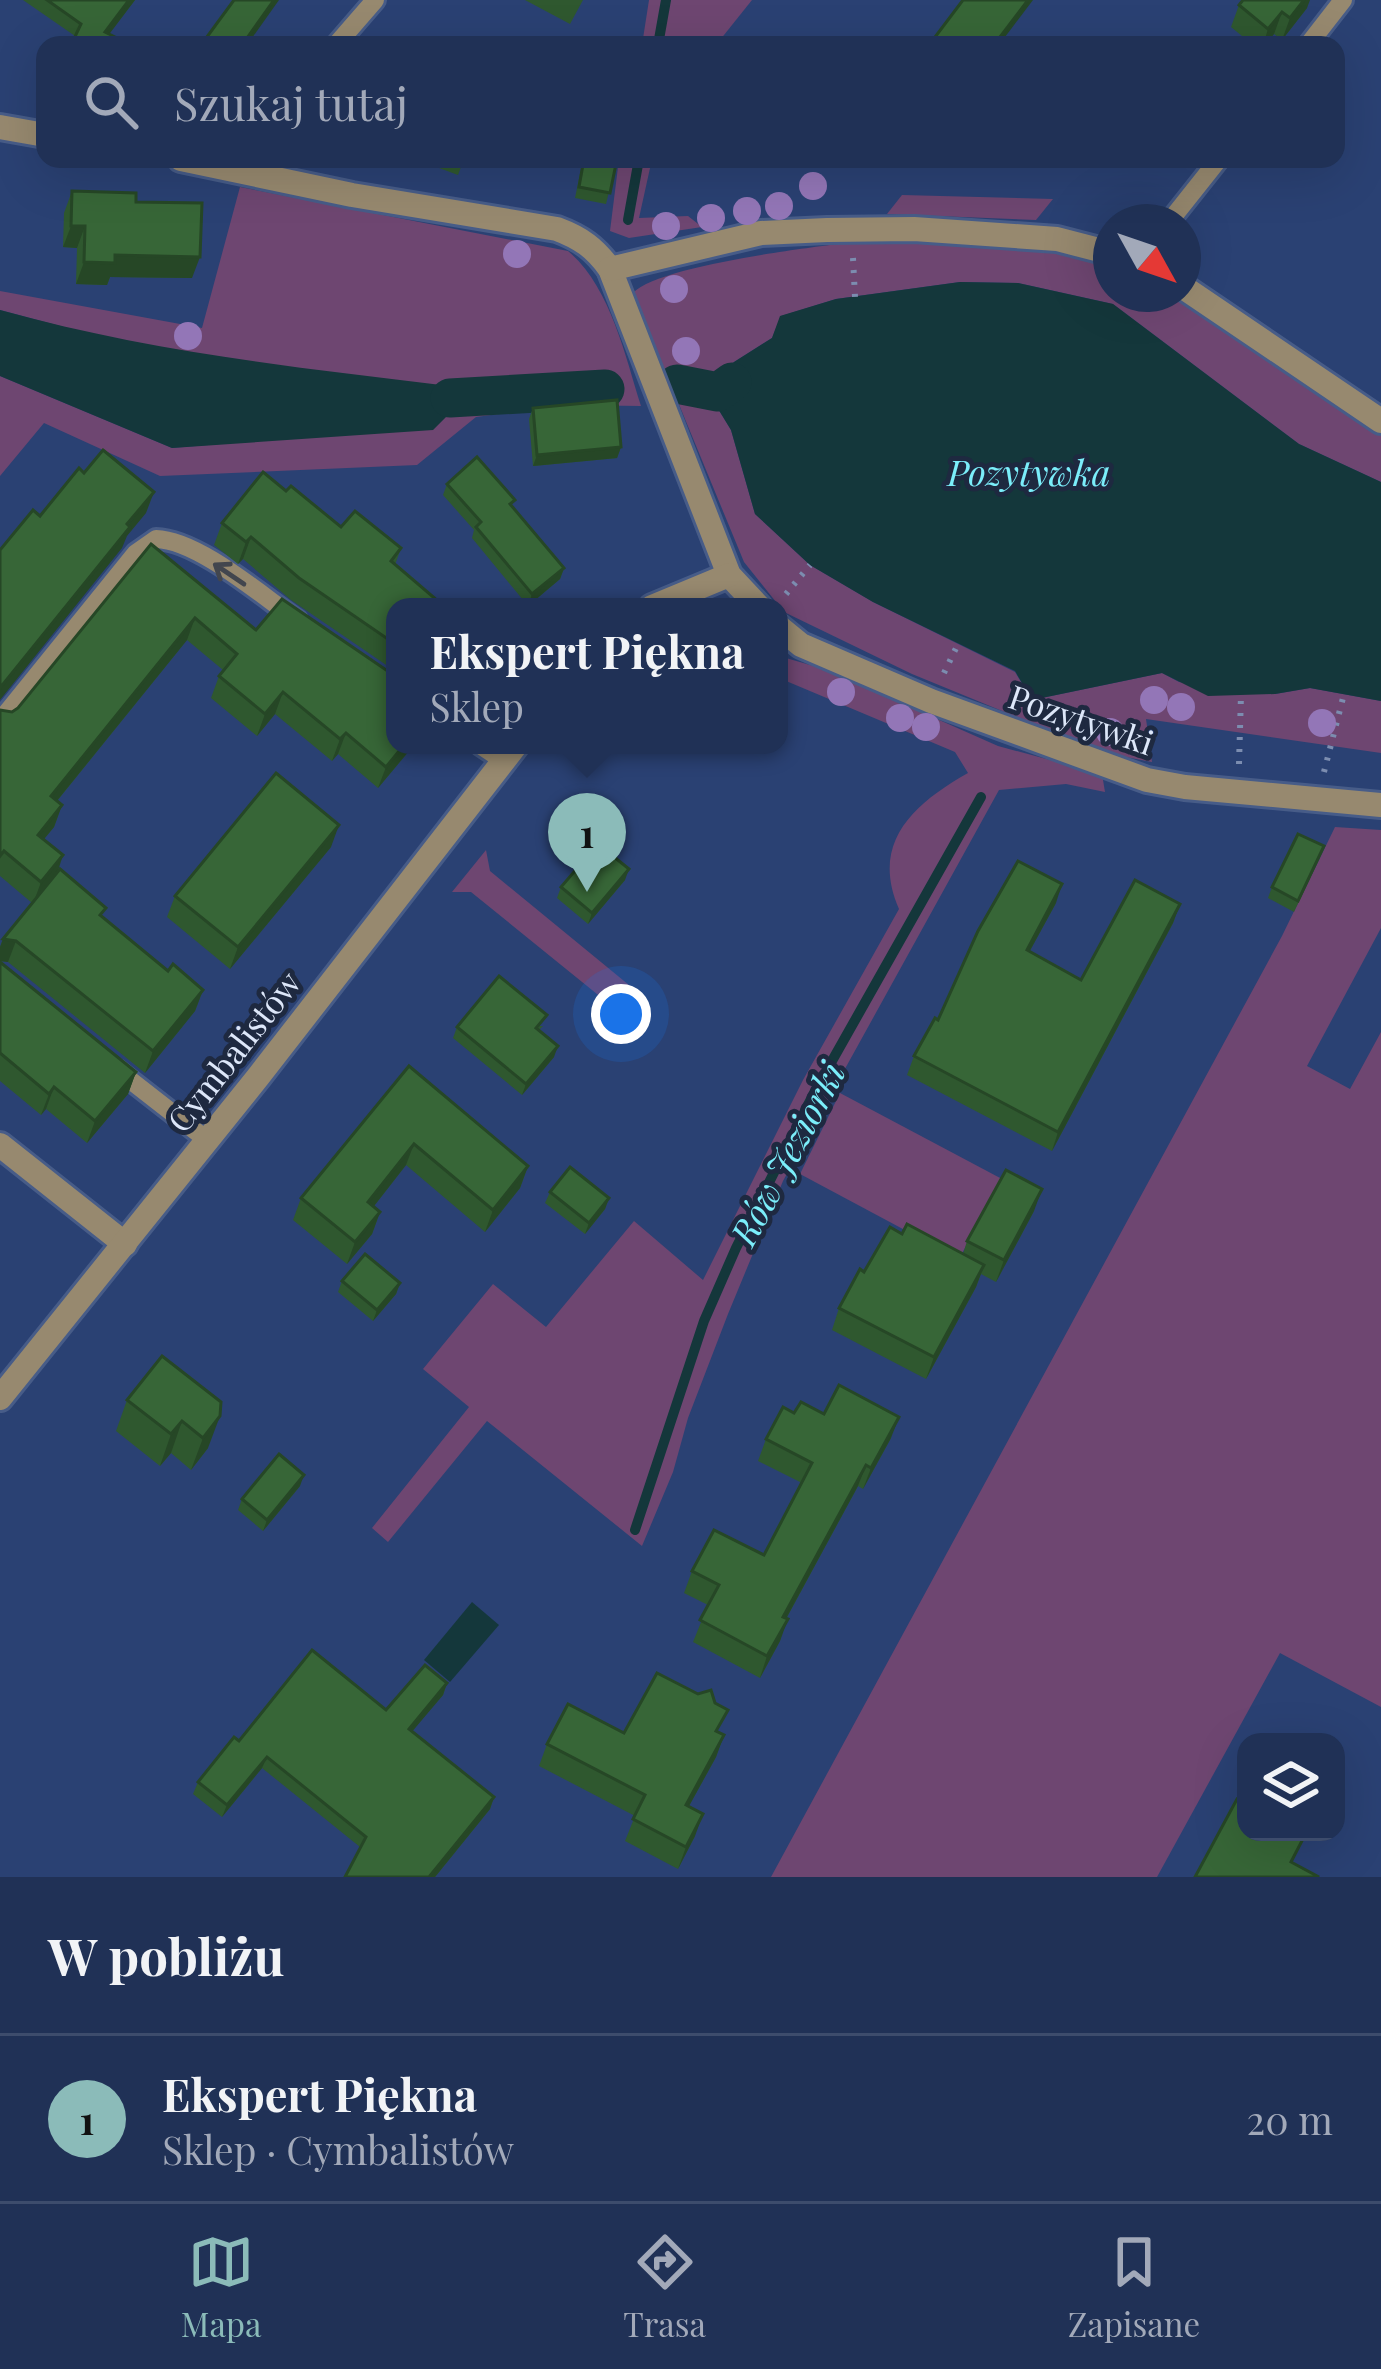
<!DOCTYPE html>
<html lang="pl">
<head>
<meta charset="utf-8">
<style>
  body { margin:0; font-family:"Playfair Display",serif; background:#28395c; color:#f1f3f6 }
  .controls { position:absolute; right:36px; bottom:36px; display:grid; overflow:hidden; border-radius:24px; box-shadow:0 12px 48px #0002 }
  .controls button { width:108px; height:108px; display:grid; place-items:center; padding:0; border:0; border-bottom:3px solid #3d4c6c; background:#203156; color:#f1f3f6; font:60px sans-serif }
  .compass { position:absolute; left:1093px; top:204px; width:108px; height:108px; border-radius:50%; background:#203156; box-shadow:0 12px 48px #0002; rotate:130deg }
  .you { position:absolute; left:621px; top:1014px; width:42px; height:42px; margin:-30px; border:9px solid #fff; border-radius:50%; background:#1a73e8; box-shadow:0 0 0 18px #1a73e833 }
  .badge { display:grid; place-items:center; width:78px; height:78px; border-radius:50%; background:#8bbbb9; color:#111; font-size:39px; font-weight:700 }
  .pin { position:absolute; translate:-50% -99px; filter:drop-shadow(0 3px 6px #0008) }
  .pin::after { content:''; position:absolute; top:63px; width:42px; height:36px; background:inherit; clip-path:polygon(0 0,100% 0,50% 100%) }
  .popup { position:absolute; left:386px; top:598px; width:402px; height:156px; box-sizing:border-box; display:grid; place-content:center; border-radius:24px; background:#203156; filter:drop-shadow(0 3px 9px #0005); font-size:39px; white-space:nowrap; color:#a2a9b9 }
  .popup b { font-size:45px; color:#f1f3f6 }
  .popup::after { content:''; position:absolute; left:50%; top:100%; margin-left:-24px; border:24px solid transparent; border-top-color:#203156 }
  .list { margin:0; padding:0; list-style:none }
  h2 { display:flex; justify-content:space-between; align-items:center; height:156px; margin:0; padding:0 48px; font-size:51px }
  h2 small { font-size:39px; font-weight:400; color:#a2a9b9 }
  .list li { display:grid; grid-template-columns:78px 1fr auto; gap:36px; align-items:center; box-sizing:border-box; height:168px; padding:0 48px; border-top:3px solid #3d4c6c }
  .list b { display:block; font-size:45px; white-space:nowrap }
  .list p { margin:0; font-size:39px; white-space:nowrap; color:#a2a9b9 }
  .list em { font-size:39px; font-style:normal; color:#a2a9b9 }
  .icon { flex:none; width:66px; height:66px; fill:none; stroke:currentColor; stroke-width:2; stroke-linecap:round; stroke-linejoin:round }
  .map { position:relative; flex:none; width:1381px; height:1877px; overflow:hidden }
  .search { position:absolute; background:#203156; box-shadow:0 12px 48px #0002; left:36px; right:36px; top:36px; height:132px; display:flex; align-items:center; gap:30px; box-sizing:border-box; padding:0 42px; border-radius:24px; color:#a2a9b9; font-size:45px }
  .sheet { height:324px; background:#203156 }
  nav { display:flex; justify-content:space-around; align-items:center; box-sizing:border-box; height:168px; border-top:3px solid #3d4c6c; background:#203156; font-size:33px; color:#a2a9b9 }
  nav a { display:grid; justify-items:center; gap:6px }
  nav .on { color:#8bbbb9 }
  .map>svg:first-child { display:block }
  .green { fill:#6e4671 }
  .water { fill:#14373b }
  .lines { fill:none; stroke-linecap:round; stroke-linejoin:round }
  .stream { stroke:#14373b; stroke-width:10 }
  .canal { stroke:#14373b; stroke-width:39 }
  .service-casing { stroke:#475c88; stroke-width:24 }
  .minor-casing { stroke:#475c88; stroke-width:30 }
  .path { stroke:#7c8db0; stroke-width:6; stroke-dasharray:3 9; stroke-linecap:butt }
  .service { stroke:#97896f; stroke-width:18 }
  .minor { stroke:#97896f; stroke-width:24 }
  .tree { fill:#9376b7 }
  .wall { fill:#2f582f }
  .shaded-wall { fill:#264726 }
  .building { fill:#376637; stroke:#264726; stroke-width:3 }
  .oneway { stroke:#42464e }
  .labels { text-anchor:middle; stroke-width:10; stroke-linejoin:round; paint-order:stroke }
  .street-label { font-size:33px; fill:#dde7f9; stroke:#1e2940 }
  .water-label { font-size:36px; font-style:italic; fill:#7beefa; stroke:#1e2940 }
</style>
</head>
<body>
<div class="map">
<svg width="1381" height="1877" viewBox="0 0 1381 1877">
  <rect width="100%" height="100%" fill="#2a4173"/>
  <g class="green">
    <polygon points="649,0 752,0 716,45 642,45"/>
    <polygon points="619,159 652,159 639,218 688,216 702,227 629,238 610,231"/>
    <path d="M240,187L568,251C610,286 625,355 641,406L568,405L476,417L417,465L160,476L44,423L0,476V376L172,448L267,440L199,356L109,339L0,310V291L202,328Z"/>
    <polygon points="902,195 1053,199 1036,220 887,214"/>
    <path d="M940,242L1041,248L1111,262V294H1172L1381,435V482L1299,444L1113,304L1018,283L960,282L836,299L781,316L772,338L734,362L719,377L695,381L700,393L709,394L731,430L755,514L810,565L873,602L1015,672L1032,700L1162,673L1179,682L1275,694L1310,688L1381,701V753L1146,719L1152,762L1104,753L912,674L784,612L744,562L633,293C657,267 798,249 838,244C872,240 907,243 940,242Z"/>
    <path d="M779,656L824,669L998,746L1102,774L1105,792L1066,784L999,790L783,1181L728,1314L688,1418L673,1472L642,1546L487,1421L388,1542L372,1528L469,1407L423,1369L493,1284L546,1327L634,1221L703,1280L803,1080L899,909C870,843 913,804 968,773L955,752L779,678Z"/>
    <polygon points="1335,827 1381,830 1381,928 1307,1066 1350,1089 1381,1032 1381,1707 1280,1653 1157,1877 771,1877 1282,936"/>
    <polygon points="486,850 490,871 646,999 629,1020 471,892 452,892"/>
    <polygon points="840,1093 1002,1179 959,1259 800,1174"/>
  </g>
  <g class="water">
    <polygon points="960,282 1018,283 1113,304 1299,444 1381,482 1381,701 1310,688 1275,694 1208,696 1162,673 1032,700 1015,671 873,602 810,565 755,514 731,430 709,394 700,393 694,381 719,377 734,362 772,338 780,316 836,299"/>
    <path d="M0,310C147,351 291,367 441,385L450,398L447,416L433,430L172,448L0,376Z"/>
    <polygon points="472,1602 499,1625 450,1682 424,1660"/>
  </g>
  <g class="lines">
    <g class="stream">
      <polyline points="658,45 666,0"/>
      <polyline points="628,220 639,159"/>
      <polyline points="635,1530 704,1321 736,1248 815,1091 981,797"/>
    </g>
    <g class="canal">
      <polyline points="677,384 718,392 732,382"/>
      <polyline points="450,398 605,389"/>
    </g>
    <defs>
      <g id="service">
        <polyline points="336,45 375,0"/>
        <polyline points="1308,45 1343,0"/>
        <polyline points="1169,222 1219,159"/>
        <path d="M0,721L136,553L156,539C198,540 262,596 297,620"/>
        <polyline points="480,745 504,761"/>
        <polyline points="116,1069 207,1140"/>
      </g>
      <g id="minor">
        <polyline points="0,127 45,135"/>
        <path d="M181,159L352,195L557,229C581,238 595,248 610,269L729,575L759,607"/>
        <polyline points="610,269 761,233 827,230 914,229 1057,239 1111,253"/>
        <polyline points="1183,287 1381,421"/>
        <polyline points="652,607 729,575"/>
        <polyline points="779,627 801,645 931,701 1147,780 1185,787 1381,805"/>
        <polyline points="0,1145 125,1244"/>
        <polyline points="0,1398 258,1077 516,745"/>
      </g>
    </defs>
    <use href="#service" class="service-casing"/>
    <use href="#minor" class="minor-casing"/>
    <g class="path">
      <polyline points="853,258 855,297"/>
      <polyline points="786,594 810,565"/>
      <polyline points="944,673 958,644"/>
      <polyline points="1239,764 1241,695"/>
      <polyline points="1324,772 1344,694"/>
    </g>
    <use href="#service" class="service"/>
    <use href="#minor" class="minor"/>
  </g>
  <g class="tree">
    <circle cx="813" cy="186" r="14"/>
    <circle cx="779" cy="206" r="14"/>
    <circle cx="747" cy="211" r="14"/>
    <circle cx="711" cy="218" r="14"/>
    <circle cx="666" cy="226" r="14"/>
    <circle cx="517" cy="254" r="14"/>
    <circle cx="674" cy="289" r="14"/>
    <circle cx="188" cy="336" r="14"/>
    <circle cx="686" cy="351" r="14"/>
    <circle cx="841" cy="692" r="14"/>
    <circle cx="1154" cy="700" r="14"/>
    <circle cx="1181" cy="707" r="14"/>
    <circle cx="900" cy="718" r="14"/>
    <circle cx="1322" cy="723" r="14"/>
    <circle cx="926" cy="727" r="14"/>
    <circle cx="1110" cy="732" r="14"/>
  </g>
  <g class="wall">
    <polygon points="23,0 135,0 109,34 75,36"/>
    <polygon points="525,0 583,0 570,24"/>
    <polygon points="1239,5 1307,8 1282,40 1274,34 1265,45 1253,45 1231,27"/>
    <polygon points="415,159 464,159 458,175"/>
    <polygon points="583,159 617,159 606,204 575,198"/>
    <polygon points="72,191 136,202 192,278 110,277 107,285 76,284 77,248 63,247 64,213"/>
    <polygon points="533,408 621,447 617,458 533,466 529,419"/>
    <polygon points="447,484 512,507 564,568 560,579 528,606 472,538 474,530 443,495"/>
    <polygon points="286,491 341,527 401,548 395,565 395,671 291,600 243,559 238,564 214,545 222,523"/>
    <polygon points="151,544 395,745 414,745 378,788 338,754 332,761 275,714 257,736 211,698 219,676 223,670 187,640 57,801 62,805 54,827 44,839 57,872 103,917 168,971 203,990 195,1011 145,1073 8,962 0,961 0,947 3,939 32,903 0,876 0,710 12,712 18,708"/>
    <polygon points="331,847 230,969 167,917 175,896"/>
    <polygon points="1320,857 1294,912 1268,898 1272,887"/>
    <polygon points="625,880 588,924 557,898 561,887"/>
    <polygon points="1056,903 1029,952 1081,980 1180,904 1173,923 1052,1151 907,1075 914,1056 938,1020"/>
    <polygon points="0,962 136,1072 128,1094 87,1143 46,1109 41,1115 0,1081"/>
    <polygon points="543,1026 539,1030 554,1057 522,1095 453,1038 457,1027"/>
    <polygon points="409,1066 528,1166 520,1188 485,1232 406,1165 374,1206 380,1212 372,1234 347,1264 293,1220 301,1198"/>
    <polygon points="550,1192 609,1198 605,1209 585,1234 545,1203"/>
    <polygon points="1034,1211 996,1282 981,1274 976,1287 926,1379 832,1330 839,1308 864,1272 902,1234 963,1254 967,1241"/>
    <polygon points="342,1281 400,1283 396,1294 373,1321 338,1292"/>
    <polygon points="162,1356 208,1448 191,1470 171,1453 160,1466 116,1431 127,1400"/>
    <polygon points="794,1413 824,1414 891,1438 863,1489 858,1486 786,1619 780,1641 760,1678 693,1642 708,1605 684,1593 692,1571 764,1555 802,1483 758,1461 766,1439"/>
    <polygon points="300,1486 263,1531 238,1510 242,1499"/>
    <polygon points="447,1683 443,1695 412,1731 494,1797 490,1809 435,1877 345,1877 360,1847 262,1768 222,1817 193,1794 198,1782 239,1741 386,1710"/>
    <polygon points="719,1732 724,1735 716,1757 689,1806 695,1836 678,1869 625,1841 635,1816 539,1766 547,1744 624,1733"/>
  </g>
  <g class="shaded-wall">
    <polygon points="129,0 135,0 101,45 105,32"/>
    <polygon points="274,0 279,0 247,45 242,45"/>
    <polygon points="1028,0 1033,0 999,45 994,45"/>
    <polygon points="1304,0 1310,0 1307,8 1282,40 1290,18"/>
    <polygon points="1282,12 1274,34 1265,45 1263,45 1268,29"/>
    <polygon points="71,226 85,226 77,248 63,247"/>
    <polygon points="115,255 200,257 192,278 110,277 107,285 76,284 84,262"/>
    <polygon points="621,447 617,458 533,466 537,455"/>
    <polygon points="154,492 146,513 127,536 122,548 0,700 0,688"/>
    <polygon points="251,537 243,559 238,564 246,542"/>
    <polygon points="564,568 560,579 528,606 532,594"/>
    <polygon points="195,618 187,640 43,818 51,796"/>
    <polygon points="283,692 275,714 257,736 265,714"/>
    <polygon points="346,733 338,754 332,761 340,739"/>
    <polygon points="404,745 414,745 378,788 386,767"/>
    <polygon points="62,805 54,827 30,856 38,835"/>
    <polygon points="339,825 331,847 230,969 238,947"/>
    <polygon points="63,855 56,877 33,904 41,882"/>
    <polygon points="629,869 625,880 588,924 592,913"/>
    <polygon points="1062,884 1056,903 1020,969 1027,950"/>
    <polygon points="1180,904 1173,923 1052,1151 1058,1132"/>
    <polygon points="3,939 16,941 8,962 0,961 0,947"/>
    <polygon points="203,990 195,1011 145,1073 153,1051"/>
    <polygon points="558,1046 554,1057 522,1095 526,1084"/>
    <polygon points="136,1072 128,1094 87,1143 95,1121"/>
    <polygon points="54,1087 46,1109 41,1115 49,1094"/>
    <polygon points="414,1144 406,1165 360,1224 368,1202"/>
    <polygon points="528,1166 520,1188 485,1232 493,1210"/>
    <polygon points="1042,1189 1034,1211 996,1282 1004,1260"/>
    <polygon points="609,1198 605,1209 585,1234 589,1223"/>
    <polygon points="380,1212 372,1234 347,1264 355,1242"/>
    <polygon points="984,1265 976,1287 926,1379 934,1357"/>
    <polygon points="400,1283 396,1294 373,1321 377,1310"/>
    <polygon points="220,1416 208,1448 191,1470 203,1438"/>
    <polygon points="899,1417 891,1438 863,1489 871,1468"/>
    <polygon points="182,1421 171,1453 160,1466 171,1434"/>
    <polygon points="866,1465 858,1486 775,1639 783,1617"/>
    <polygon points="304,1475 300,1486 263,1531 267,1520"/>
    <polygon points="788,1619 780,1641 760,1678 767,1656"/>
    <polygon points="447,1683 443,1695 405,1740 409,1729"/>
    <polygon points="724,1735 716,1757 678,1826 686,1805"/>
    <polygon points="267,1757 262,1768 222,1817 227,1805"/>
    <polygon points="494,1797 490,1809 435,1877 429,1877"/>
    <polygon points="703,1814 695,1836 678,1869 686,1847"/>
  </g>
  <g class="building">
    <polygon points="47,0 129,0 105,32 131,45 71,45 81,24"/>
    <polygon points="234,0 274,0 242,45 201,45"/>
    <polygon points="963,0 1028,0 994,45 929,45"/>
    <polygon points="1243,0 1304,0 1290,18 1282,12 1268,29 1239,5"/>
    <polygon points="584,159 617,159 610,193 579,187"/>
    <polygon points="72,191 136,193 136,202 202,203 200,257 115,255 115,263 84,262 85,226 71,226"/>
    <polygon points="617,400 621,447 537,455 533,408"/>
    <polygon points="103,450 154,492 127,524 130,527 0,688 0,550 33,510 40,516 79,468 84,473"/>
    <polygon points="477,457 515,500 510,504 564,568 532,594 476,527 481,522 447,484"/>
    <polygon points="263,472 286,491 291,486 341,527 355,511 401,548 391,561 445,607 395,607 395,644 299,578 251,537 246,542 222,523"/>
    <polygon points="151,544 256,630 282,599 395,676 395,745 404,745 386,767 346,733 340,739 283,692 265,714 219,676 237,654 195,618 51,796 62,805 38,835 63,855 41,882 4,851 0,856 0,710 12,712 18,708"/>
    <polygon points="276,773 339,825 238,947 175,896"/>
    <polygon points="1298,834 1324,846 1298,901 1272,887"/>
    <polygon points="598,844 629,869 592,913 561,887"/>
    <polygon points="1018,861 1062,884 1027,950 1081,980 1135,880 1180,904 1058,1132 914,1056 935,1018 938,1020 978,931"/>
    <polygon points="60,869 106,908 100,915 168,971 173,964 203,990 153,1051 16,941 3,939"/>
    <polygon points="0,962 136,1072 95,1121 54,1087 49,1094 0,1053"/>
    <polygon points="499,976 547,1015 536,1028 558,1046 526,1084 457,1027"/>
    <polygon points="409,1066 528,1166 493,1210 414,1144 368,1202 380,1212 355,1242 301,1198"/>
    <polygon points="570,1167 609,1198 589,1223 550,1192"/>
    <polygon points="1006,1170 1042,1189 1004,1260 967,1241"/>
    <polygon points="907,1224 984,1265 934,1357 839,1308 860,1269 864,1272 890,1227 902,1234"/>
    <polygon points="365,1254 400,1283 377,1310 342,1281"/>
    <polygon points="162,1356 221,1402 220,1416 203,1438 182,1421 171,1434 127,1400"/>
    <polygon points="839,1385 899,1417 871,1468 866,1465 783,1617 788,1619 767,1656 700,1620 719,1585 692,1571 714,1530 764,1555 812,1463 766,1439 783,1407 794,1413 801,1402 824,1414"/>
    <polygon points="279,1454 304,1475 267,1520 242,1499"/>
    <polygon points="312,1650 386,1710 425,1665 447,1683 409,1729 494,1797 429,1877 345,1877 366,1837 267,1757 227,1805 198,1782 234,1737 239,1741"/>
    <polygon points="657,1673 698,1694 711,1690 715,1703 728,1710 716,1731 724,1735 686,1805 703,1814 686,1847 633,1819 645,1795 547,1744 568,1704 624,1733"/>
    <polygon points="1237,1799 1246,1804 1246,1832 1299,1832 1305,1835 1291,1862 1319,1877 1195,1877"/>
  </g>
  <defs><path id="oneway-shaft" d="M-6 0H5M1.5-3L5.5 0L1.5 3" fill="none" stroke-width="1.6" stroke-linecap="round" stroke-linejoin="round" transform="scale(3)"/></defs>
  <use class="oneway" href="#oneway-shaft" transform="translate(229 574) rotate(-146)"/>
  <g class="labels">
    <g class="street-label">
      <text transform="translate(1081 720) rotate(19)" y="12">Pozytywki</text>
      <text transform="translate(234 1052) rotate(-52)" y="12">Cymbalistów</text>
    </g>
    <g class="water-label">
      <text x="1029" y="486">Pozytywka</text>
      <text transform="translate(788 1154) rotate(-62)" y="13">Rów Jeziorki</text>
    </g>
  </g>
</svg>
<div class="controls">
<button><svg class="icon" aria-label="layers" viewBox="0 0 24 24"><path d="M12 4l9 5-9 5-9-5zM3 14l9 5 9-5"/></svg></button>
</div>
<svg class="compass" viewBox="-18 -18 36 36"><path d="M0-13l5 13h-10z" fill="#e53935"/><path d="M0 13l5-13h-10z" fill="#a2a9b9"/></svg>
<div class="you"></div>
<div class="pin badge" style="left:587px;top:892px">1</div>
<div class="popup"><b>Ekspert Piękna</b>Sklep</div>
<div class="search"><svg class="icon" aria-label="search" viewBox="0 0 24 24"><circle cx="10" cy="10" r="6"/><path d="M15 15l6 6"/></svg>Szukaj tutaj</div>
</div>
<section class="sheet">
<h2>W pobliżu<small></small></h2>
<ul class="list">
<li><span class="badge">1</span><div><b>Ekspert Piękna</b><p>Sklep · Cymbalistów</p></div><em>20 m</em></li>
</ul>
</section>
<nav>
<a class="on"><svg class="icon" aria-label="map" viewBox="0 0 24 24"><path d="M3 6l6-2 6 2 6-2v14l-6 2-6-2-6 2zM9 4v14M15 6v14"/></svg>Mapa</a>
<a><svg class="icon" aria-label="directions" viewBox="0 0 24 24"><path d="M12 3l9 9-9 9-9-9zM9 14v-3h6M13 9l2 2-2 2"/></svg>Trasa</a>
<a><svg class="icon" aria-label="saved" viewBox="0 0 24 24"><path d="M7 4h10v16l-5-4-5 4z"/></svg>Zapisane</a>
</nav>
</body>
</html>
